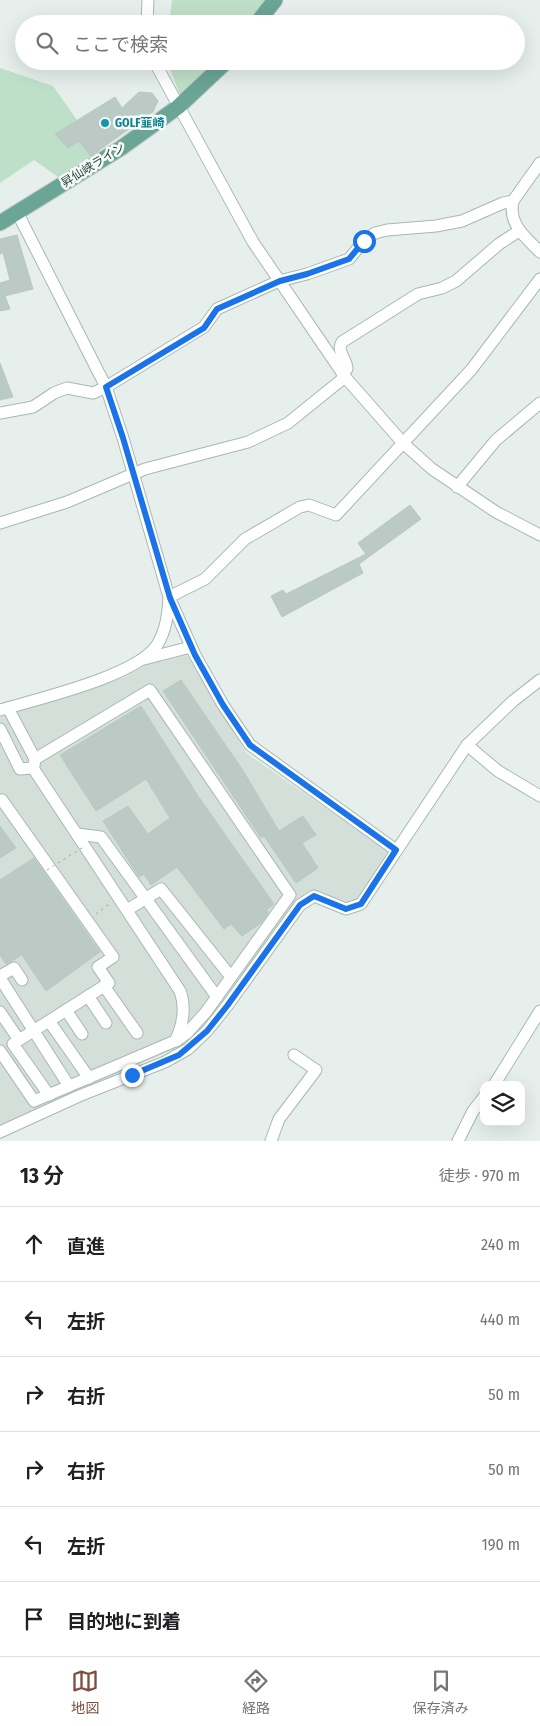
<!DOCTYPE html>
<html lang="ja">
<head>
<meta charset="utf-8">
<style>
  body { margin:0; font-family:"Fira Sans Condensed","Noto Sans JP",sans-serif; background:#f6f6f6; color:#202124 }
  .controls { position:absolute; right:15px; bottom:15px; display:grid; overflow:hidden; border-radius:10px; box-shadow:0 5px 20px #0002 }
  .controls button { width:45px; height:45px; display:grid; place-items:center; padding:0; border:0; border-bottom:1px solid #e0e0e0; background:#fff; color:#202124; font:25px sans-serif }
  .stop { position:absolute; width:15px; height:15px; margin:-11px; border:4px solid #1a73e8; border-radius:50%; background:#fff }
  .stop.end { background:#1a73e8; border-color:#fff; box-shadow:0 1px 5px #0008 }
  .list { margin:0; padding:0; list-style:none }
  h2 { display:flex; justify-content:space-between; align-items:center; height:65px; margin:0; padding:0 20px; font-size:21px }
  h2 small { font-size:16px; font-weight:400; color:#757577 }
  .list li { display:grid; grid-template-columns:32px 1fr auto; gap:15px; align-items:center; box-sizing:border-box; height:75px; padding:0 20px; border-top:1px solid #e0e0e0 }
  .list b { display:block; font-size:19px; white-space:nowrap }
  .list em { font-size:16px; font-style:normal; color:#757577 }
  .icon { flex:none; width:28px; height:28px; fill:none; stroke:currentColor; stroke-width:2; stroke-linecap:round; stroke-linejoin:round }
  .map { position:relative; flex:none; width:540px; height:1141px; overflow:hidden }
  .search { position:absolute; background:#fff; box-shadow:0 5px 20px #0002; left:15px; right:15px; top:15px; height:55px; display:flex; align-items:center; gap:12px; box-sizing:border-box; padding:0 18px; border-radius:28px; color:#757577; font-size:19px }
  .sheet { height:515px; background:#fff }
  nav { display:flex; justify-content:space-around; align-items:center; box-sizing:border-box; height:70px; border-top:1px solid #e0e0e0; background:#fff; font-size:14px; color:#757577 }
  nav a { display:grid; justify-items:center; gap:2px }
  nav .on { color:#7f4e3f }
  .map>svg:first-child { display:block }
  .built { fill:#d4dfda }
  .green { fill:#bfe0c8 }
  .building { fill:#bbcac4; stroke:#b8c9c2 }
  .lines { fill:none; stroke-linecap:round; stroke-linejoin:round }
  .minor-casing { stroke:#a8b8b2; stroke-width:13 }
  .major-casing { stroke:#c2cac8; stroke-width:17 }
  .path { stroke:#86b3a5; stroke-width:1; stroke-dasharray:2.5 4; stroke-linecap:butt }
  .minor { stroke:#fff; stroke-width:11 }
  .major { stroke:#6aa596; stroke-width:15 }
  .path-bridge { stroke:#86b3a5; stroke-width:1; stroke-dasharray:2.5 4; stroke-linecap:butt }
  .route { stroke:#1a73e8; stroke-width:6 }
  .culture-dot { fill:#0f9aa8; stroke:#f7fbf9; stroke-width:2 }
  .labels { text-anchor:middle; stroke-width:5; stroke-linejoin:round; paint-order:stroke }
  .culture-label { font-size:12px; font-weight:bold; fill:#0d838f; stroke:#f7fbf9; text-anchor:start }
  .street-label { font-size:12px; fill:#24423a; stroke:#f7fbf9 }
</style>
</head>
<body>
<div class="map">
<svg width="540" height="1141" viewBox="0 0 540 1141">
  <rect width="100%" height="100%" fill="#e6efeb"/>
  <polygon class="built" points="187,655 246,753 388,851 358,899 347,902 312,890 299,898 202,1028 179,1047 0,1125 0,717 125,677 145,665"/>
  <g class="green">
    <polygon points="172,0 276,0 252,24 169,24"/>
    <polygon points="170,61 214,61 180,95 170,68"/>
    <polygon points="0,68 53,86 101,154 58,177 34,160 0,183"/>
  </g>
  <g class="building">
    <polygon points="139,92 152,93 158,101 153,112 91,156 79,141 68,148 55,134 115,97 122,108"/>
    <polygon points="17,235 33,289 5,296 10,309 0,311 0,283 10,280 3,253 0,254 0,239"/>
    <polygon points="0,363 13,397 0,400"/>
    <polygon points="410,505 421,519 359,564 363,573 282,617 271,596 283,590 286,594 366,554 358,543"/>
    <polygon points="181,680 242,769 279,831 303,816 316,835 302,843 318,868 296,883 264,836 261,838 163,691"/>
    <polygon points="141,706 198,796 274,904 267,910 268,913 261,923 242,936 231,924 224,929 177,867 151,885 144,874 139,877 103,821 128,806 148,834 170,818 146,779 96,811 60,755"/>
    <polygon points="0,826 16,848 0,858"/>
    <polygon points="34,858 100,952 46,991 22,955 6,964 0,955 0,880"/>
  </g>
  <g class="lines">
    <defs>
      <g id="minor">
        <polyline points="147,24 148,0"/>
        <polyline points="154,61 253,242 345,377 403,443 432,469 496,512 540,535"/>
        <path d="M540,163L513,201C508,224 525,237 540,252"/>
        <path d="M342,373L347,369C347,359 336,351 342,342L418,294L442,288L456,281L499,244L519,231"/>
        <polyline points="0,413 33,407 54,393 67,388 93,393 106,387 204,327 217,309 279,281 307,274 349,259 364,241 375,233 387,230 436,226 462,221 503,203 513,201"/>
        <polyline points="457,487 496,440 540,403"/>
        <polyline points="0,523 67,502 145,469 248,442 288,423 345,377"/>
        <polyline points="144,659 191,647"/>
        <polyline points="8,708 35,759 34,766"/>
        <path d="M0,710C37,699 137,676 157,645C166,631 168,614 169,597L123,438L106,387L17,212"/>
        <path d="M0,729L20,769L33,768L180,991C186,1007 183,1026 175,1041L34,1101L0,1051"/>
        <polyline points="467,745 498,771 540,796"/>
        <polyline points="35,759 150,690 290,895 206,1012 187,1033 176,1041"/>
        <polyline points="0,801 2,800 113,957 98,967 109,983 19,1040 0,1012"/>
        <polyline points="77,834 101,837 217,997"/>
        <polyline points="396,850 250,745 223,705 195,655 169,597 205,579 245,539 300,507 309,505 336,515 471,370 540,279"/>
        <polyline points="127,910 161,889 231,977"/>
        <polyline points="0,976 14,968 22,980"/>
        <polyline points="0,978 69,1086"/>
        <polyline points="104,986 137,1033"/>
        <polyline points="88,996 106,1023"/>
        <polyline points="66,1010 82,1034"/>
        <polyline points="49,1021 89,1078"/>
        <polyline points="13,1044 49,1095"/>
        <polyline points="494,1085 540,1011"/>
        <polyline points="0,1132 79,1096 165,1062 188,1049 207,1031 227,1006 300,905 314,896 346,909 361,904 467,745 513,701 540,680"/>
        <polyline points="271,1141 279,1119 316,1070 294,1055"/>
        <polyline points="458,1141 473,1111 484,1097"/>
      </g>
      <g id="major">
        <polyline points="256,24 275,0"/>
        <polyline points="0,223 121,148 178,107 227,61"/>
      </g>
    </defs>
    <use href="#minor" class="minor-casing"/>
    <use href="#major" class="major-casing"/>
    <polyline class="path" points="96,914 111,903"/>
    <use href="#minor" class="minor"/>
    <use href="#major" class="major"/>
    <polyline class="path-bridge" points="47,870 85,846"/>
  </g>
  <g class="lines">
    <polyline class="route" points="132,1075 179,1055 207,1031 227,1006 300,905 314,896 346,909 361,904 396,850 250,745 223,705 195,655 170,598 123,438 106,387 204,328 217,309 280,281 307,274 349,259 364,241"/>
  </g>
  <circle class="culture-dot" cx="105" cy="123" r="5"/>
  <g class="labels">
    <g class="culture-label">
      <text x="115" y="127">GOLF韮崎</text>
    </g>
    <g class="street-label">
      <text transform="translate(93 165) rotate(-32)" y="4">昇仙峡ライン</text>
    </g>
  </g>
</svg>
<div class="controls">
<button><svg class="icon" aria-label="layers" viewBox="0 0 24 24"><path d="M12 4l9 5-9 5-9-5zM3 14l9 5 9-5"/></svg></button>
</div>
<div class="stop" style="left:364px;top:241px"></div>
<div class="stop end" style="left:132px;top:1075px"></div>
<div class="search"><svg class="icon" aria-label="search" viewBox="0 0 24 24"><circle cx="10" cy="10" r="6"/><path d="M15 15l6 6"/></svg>ここで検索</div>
</div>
<section class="sheet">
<h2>13 分<small>徒歩 · 970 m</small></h2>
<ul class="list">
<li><svg class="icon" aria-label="ahead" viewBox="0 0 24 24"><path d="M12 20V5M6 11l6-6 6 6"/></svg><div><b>直進</b></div><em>240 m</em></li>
<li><svg class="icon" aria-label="left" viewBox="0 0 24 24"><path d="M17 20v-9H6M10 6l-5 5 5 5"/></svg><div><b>左折</b></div><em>440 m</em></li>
<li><svg class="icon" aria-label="right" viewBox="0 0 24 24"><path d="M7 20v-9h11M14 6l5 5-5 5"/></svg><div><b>右折</b></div><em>50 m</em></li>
<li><svg class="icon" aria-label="right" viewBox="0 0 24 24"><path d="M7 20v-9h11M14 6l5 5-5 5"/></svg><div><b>右折</b></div><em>50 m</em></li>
<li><svg class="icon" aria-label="left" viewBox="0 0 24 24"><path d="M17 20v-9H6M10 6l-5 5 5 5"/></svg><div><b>左折</b></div><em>190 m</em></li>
<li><svg class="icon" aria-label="arrive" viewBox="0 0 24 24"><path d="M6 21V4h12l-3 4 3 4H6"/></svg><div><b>目的地に到着</b></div></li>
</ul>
</section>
<nav>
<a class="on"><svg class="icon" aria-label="map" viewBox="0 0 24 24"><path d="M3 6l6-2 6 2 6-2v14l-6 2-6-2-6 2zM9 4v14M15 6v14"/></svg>地図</a>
<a><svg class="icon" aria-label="directions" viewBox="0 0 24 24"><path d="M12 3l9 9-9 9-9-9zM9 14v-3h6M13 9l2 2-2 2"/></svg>経路</a>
<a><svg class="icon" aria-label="saved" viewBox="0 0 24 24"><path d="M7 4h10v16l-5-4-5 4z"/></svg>保存済み</a>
</nav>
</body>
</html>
